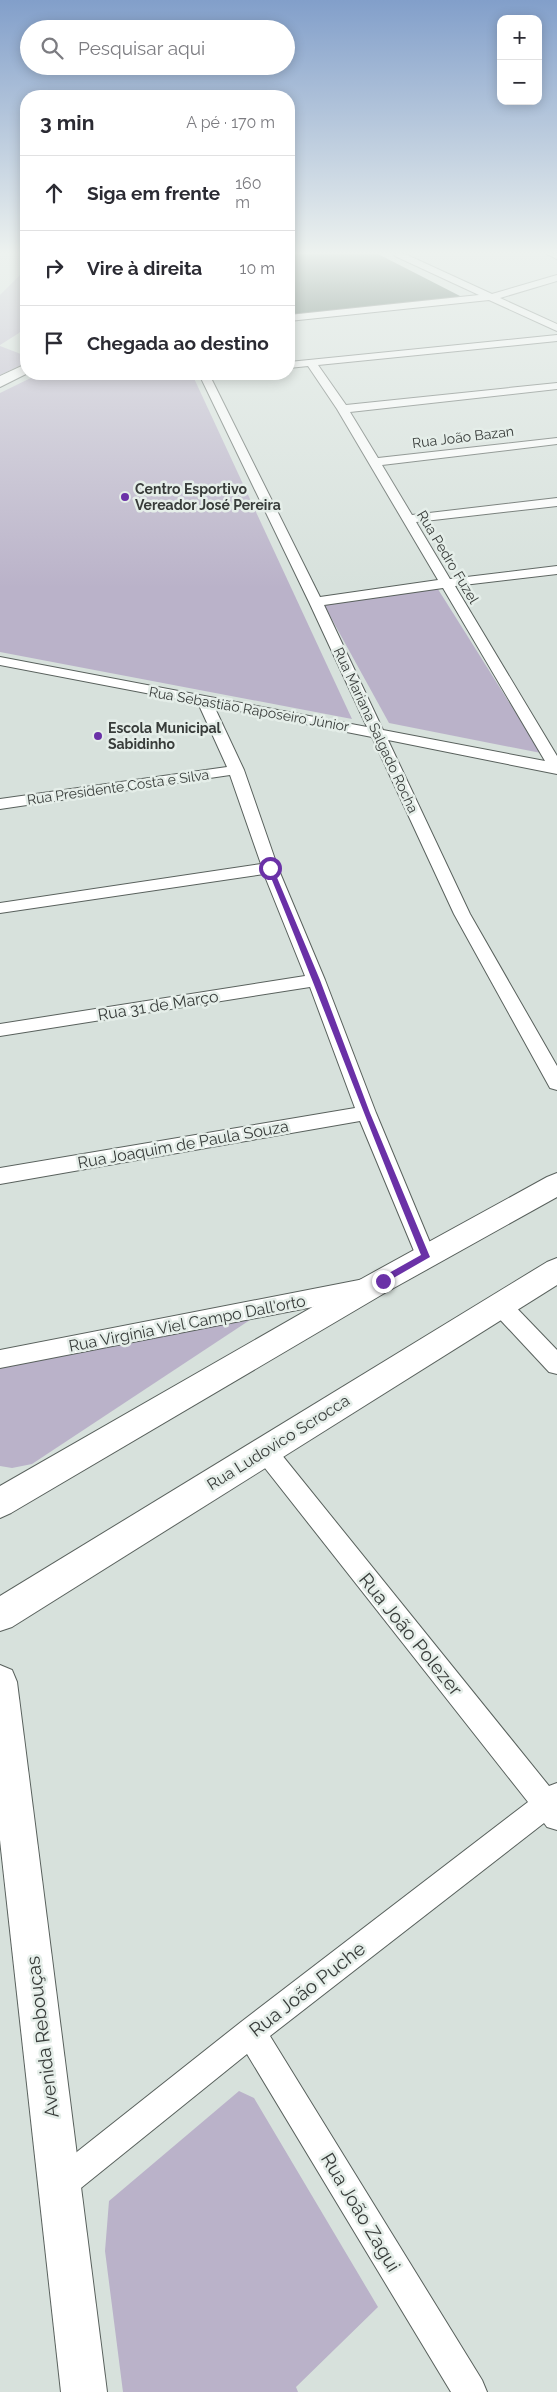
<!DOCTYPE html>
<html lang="pt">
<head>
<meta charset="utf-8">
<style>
  body { margin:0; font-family:Raleway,sans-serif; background:#f7f7f7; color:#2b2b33 }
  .controls { position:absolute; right:15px; top:15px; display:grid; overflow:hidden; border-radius:10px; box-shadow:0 2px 12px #0003 }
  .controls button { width:45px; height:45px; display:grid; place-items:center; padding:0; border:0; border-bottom:1px solid #e1e1e2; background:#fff; color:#2b2b33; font:25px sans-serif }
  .stop { position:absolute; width:15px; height:15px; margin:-11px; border:4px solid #6a31a7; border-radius:50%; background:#fff }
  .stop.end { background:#6a31a7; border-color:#fff; box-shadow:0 1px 5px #0008 }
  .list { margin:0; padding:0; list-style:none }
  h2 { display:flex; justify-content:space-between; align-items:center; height:65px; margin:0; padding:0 20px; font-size:21px }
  h2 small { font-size:16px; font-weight:400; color:#7c7c81 }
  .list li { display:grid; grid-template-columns:32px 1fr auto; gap:15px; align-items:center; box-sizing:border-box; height:75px; padding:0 20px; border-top:1px solid #e1e1e2 }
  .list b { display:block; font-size:19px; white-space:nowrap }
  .list em { font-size:16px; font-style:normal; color:#7c7c81 }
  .icon { flex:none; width:28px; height:28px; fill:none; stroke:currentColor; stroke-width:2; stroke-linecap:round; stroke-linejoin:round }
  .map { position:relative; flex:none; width:557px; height:2392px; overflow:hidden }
  .search { position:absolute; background:#fff; box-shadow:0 2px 12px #0003; left:20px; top:20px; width:275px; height:55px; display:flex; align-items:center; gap:12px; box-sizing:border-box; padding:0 18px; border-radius:28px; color:#7c7c81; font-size:19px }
  .panel { position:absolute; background:#fff; box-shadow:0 2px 12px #0003; left:20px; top:90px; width:275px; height:290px; border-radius:20px }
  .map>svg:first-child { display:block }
  .green { fill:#bab2c9 }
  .building { fill:#223f31 }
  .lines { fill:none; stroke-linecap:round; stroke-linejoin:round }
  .street-casing { stroke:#59615d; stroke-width:2 }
  .secondary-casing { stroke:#59615d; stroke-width:2 }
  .primary-casing { stroke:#59615d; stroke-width:2 }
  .street { fill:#fff; fill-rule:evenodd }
  .secondary { fill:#fff; fill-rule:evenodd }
  .primary { fill:#fff; fill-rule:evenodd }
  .route { fill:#6a31a7 }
  .poi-dot { fill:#6a31a7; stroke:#e5eee9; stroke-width:2 }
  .labels { text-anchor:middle; stroke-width:5; stroke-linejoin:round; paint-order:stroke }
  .far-street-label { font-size:14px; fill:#383c3a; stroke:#e5eee9 }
  .far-poi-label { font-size:14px; font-weight:bold; fill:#383c3a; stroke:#e5eee9; text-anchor:start }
  .street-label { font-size:16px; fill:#383c3a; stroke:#e5eee9 }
  .near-street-label { font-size:19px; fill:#383c3a; stroke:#e5eee9 }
</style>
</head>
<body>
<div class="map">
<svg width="557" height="2392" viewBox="0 0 557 2392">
  <rect width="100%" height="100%" fill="#d7e1dc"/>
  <g class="green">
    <polygon points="26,261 26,316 23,318 24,326 19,333 0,345 0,295 21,274 22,265"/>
    <polygon points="0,346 26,356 26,363 0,375"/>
    <polygon points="39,374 192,374 352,719 0,652 0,393"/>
    <polygon points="436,586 541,753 389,723 324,605"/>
    <polygon points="259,1314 32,1464 12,1468 0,1466 0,1367"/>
    <polygon points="239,2091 254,2098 378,2307 296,2387 298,2392 123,2392 105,2251 109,2201"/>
  </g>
  <polygon class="building" points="289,254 378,254 462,297 289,315"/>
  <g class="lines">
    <defs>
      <g id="street">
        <polygon points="394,254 405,254 492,294 557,275 557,281 500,298 557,324 557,331 489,300 289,321 289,315 479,295 395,256"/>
        <polygon points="547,254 557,254 557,259"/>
        <path d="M557,335V341L318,365L346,405L557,383V389L350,412L378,458L557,438V444L382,465L412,515L557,498V506L416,522L450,579L557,566V574L455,586L557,756V774L388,740L470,914L557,1066V1090L550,1088L454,914L372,737L214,706L244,770L278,868L325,980L376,1113L436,1257L433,1263L426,1265L419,1263L360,1121L0,1184V1168L355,1108L310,987L0,1036V1024L305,976L264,874L0,913V903L261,864L230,775L0,809V799L227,767L198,703L0,665V657L367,727L309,602L199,374H209L320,597L438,580L337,409L308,366L289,368V362ZM443,588L545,761L383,730L324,605Z"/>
        <polygon points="364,1279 371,1282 375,1288 371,1294 364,1297 0,1368 0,1350"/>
        <polygon points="500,1296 508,1299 557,1350 557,1374 549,1372 492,1311 489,1305 492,1299"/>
        <polygon points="265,1441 273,1444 549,1786 557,1783 557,1830 547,1827 544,1823 270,2036 482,2380 487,2392 451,2392 247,2054 71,2196 60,2201 49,2196 44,2185 49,2174 241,2022 528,1802 257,1458 254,1451 257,1444"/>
      </g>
      <g id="secondary">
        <polygon points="26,364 26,374 0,387 0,376"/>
        <polygon points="557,1173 557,1197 383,1294 11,1513 0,1518 0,1486 363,1278 547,1177"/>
        <polygon points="557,1258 557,1285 12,1627 0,1631 0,1596 547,1262"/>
      </g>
      <polygon id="primary" points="0,1665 12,1670 17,1682 107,2392 61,2392 0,1840"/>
    </defs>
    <use href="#street" class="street-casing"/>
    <use href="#secondary" class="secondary-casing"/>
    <use href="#primary" class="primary-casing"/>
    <use href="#street" class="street"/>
    <use href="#secondary" class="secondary"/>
    <use href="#primary" class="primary"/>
  </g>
  <linearGradient id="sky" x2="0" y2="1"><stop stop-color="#829fca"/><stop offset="0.43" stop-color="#edf2ef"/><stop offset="1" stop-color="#edf2ef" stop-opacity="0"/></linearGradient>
  <rect width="557" height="588" fill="url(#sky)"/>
  <path class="route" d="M270,866L273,868L320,980L370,1113L430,1257L383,1284L378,1281L380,1278L421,1255C368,1127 320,996 267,868Z"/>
  <g class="poi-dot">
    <circle cx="125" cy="497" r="5"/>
    <circle cx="98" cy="736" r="5"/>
  </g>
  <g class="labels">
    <g class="far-street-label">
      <text transform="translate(463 437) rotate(-7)" y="5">Rua João Bazan</text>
      <text transform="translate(448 557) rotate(59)" y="5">Rua Pedro Fuzel</text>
      <text transform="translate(249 709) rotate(10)" y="5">Rua Sebastião Raposeiro Júnior</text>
      <text transform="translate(376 730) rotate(65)" y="5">Rua Mariana Salgado Rocha</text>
      <text transform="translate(118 787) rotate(-8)" y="5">Rua Presidente Costa e Silva</text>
    </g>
    <g class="far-poi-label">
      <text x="135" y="494">Centro Esportivo<tspan x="135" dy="16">Vereador José Pereira</tspan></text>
      <text x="108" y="733">Escola Municipal<tspan x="108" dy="16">Sabidinho</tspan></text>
    </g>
    <g class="street-label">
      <text transform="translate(158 1005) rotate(-9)" y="6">Rua 31 de Março</text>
      <text transform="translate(183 1144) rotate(-10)" y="6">Rua Joaquim de Paula Souza</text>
      <text transform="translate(187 1323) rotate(-11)" y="6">Rua Virgínia Viel Campo Dall'orto</text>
      <text transform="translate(278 1442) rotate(-32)" y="6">Rua Ludovico Scrocca</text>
    </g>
    <g class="near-street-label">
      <text transform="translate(411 1634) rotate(51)" y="7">Rua João Polezer</text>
      <text transform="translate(307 1989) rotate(-38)" y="7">Rua João Puche</text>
      <text transform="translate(42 2037) rotate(-97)" y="7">Avenida Rebouças</text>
      <text transform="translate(361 2212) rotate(59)" y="7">Rua João Zagui</text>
    </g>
  </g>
</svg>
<div class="controls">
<button>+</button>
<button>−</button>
</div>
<div class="stop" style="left:270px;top:868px"></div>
<div class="stop end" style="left:383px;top:1281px"></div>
<div class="search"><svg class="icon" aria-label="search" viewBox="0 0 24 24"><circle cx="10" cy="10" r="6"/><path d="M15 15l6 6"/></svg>Pesquisar aqui</div>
<section class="panel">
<h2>3 min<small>A pé · 170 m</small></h2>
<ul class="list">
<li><svg class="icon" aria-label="ahead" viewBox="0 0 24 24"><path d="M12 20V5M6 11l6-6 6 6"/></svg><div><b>Siga em frente</b></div><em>160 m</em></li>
<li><svg class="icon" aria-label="right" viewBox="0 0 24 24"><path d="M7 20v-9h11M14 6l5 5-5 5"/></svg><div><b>Vire à direita</b></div><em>10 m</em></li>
<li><svg class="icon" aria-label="arrive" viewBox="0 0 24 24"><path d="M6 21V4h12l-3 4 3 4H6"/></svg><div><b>Chegada ao destino</b></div></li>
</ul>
</section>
</div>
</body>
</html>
